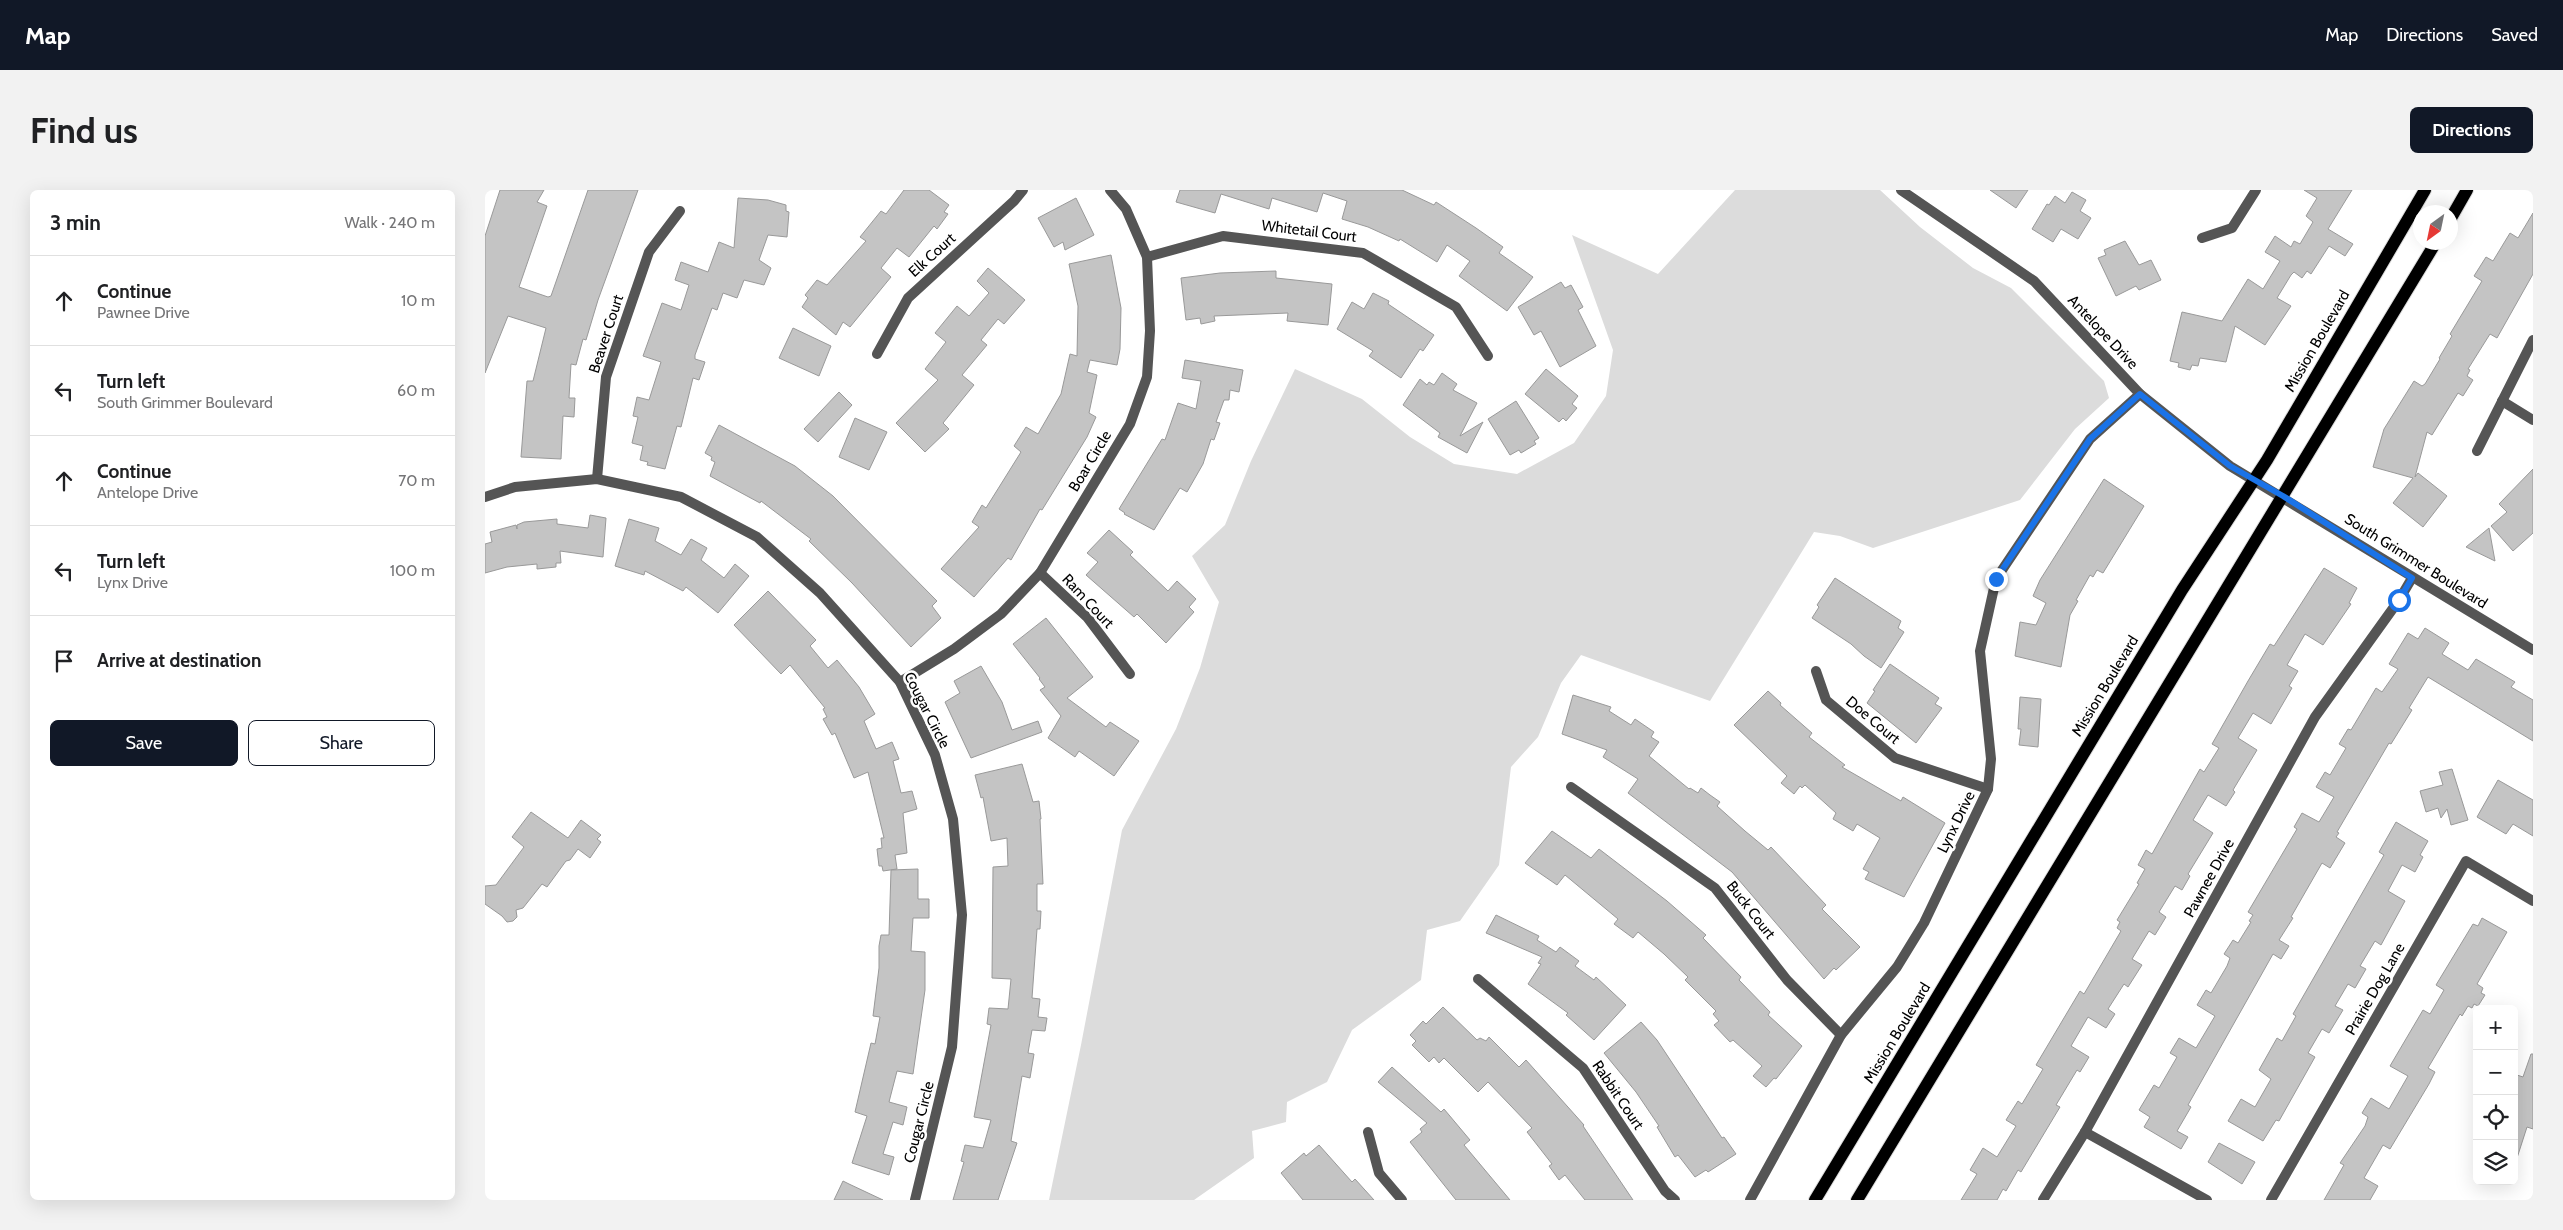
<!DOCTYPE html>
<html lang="en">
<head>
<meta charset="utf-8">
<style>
  body { margin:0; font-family:Cabin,sans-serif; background:#f2f2f2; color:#202124 }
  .controls { position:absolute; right:15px; bottom:15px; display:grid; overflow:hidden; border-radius:8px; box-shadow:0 5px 20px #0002 }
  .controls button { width:45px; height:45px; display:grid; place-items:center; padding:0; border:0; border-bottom:1px solid #e0e0e0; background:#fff; color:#202124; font:25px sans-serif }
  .compass { position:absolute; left:1928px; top:15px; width:45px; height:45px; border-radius:50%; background:#fff; box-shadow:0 5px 20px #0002; rotate:213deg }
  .stop { position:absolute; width:15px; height:15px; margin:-11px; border:4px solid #1a73e8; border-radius:50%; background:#fff }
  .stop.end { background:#1a73e8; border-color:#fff; box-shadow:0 1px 5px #0008 }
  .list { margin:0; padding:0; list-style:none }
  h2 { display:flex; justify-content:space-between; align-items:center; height:65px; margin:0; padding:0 20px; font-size:21px }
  h2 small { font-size:16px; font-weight:400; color:#757577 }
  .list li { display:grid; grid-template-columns:32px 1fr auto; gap:15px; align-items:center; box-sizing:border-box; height:90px; padding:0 20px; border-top:1px solid #e0e0e0 }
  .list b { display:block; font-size:19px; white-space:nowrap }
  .list p { margin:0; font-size:16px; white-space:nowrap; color:#757577 }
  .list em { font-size:16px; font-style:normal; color:#757577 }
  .actions { display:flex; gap:10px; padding:15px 20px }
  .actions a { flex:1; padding:11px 0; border:1px solid #111827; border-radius:8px; text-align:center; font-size:18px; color:#111827 }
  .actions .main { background:#111827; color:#fff }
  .icon { flex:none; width:28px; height:28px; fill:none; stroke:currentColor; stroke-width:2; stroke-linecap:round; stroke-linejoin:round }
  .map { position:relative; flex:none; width:2048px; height:1010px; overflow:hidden; border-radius:8px }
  header { display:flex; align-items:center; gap:30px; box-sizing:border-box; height:70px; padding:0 25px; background:#111827; color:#fff }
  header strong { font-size:24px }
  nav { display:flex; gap:28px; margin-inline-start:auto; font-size:18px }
  .intro { display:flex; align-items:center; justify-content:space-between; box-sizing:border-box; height:120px; padding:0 30px }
  h1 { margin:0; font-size:35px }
  .button { padding:12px 22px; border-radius:8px; background:#111827; color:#fff; font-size:18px; font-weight:700 }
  main { display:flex; gap:30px; padding:0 30px }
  aside { flex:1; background:#fff; border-radius:8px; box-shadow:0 5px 20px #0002 }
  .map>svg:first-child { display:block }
  .green { fill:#dcdcdc }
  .building { fill:#c4c4c4; stroke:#999 }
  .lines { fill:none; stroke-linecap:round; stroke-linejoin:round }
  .primary-casing { stroke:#dbdbdb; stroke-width:14 }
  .street { stroke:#555; stroke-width:10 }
  .primary { stroke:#000; stroke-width:12 }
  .route { stroke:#1a73e8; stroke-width:6 }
  .labels { text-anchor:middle; stroke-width:5; stroke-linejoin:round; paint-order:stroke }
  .street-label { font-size:15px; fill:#000; stroke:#fff }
</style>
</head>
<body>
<header>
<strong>Map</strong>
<nav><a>Map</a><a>Directions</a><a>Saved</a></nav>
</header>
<div class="intro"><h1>Find us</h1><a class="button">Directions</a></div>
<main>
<aside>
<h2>3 min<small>Walk · 240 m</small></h2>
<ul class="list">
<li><svg class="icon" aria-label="ahead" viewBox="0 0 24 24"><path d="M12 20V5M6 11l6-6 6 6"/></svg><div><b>Continue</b><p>Pawnee Drive</p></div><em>10 m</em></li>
<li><svg class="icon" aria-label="left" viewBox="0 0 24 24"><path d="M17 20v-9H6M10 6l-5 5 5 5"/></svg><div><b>Turn left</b><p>South Grimmer Boulevard</p></div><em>60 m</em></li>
<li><svg class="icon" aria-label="ahead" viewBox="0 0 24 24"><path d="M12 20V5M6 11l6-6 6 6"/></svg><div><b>Continue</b><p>Antelope Drive</p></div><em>70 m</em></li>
<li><svg class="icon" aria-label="left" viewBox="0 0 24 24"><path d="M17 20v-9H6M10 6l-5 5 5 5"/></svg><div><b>Turn left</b><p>Lynx Drive</p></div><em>100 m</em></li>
<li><svg class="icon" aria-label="arrive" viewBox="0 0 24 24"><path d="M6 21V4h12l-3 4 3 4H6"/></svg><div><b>Arrive at destination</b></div></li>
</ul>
<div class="actions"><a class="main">Save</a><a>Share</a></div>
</aside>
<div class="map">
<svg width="2048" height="1010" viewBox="0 0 2048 1010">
  <rect width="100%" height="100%" fill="#fff"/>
  <polygon class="green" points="1250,0 1395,0 1435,37 1488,78 1526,98 1619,191 1624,208 1590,239 1535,310 1388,358 1355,346 1329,342 1225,511 1096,465 1076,493 1053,547 1026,577 1014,675 975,731 942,740 936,790 867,840 842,892 802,912 801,932 767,941 769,968 709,1010 564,1010 596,855 637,640 691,539 715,478 734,412 707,366 740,335 766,271 810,179 877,209 925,247 969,274 1032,284 1089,253 1121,206 1128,160 1087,45 1173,84"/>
  <g class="building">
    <polygon points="15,0 59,0 52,12 62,16 34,97 63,107 66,106 103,0 153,0 113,110 101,150 98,149 91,175 86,174 84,208 90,208 89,227 78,226 76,269 36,267 42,191 48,191 61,138 23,126 0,183 0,46"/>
    <polygon points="419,0 444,0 464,15 459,22 463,24 452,39 449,36 424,67 412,58 396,78 406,87 365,137 358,132 351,145 317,117 323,108 320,105 332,90 342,95 381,51 375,47 396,21 401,24"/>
    <polygon points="695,0 917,0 949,15 951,12 991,38 1018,57 1014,63 1048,87 1022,121 974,86 985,71 962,55 952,72 915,49 914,51 883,37 857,29 862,11 838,3 832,22 787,8 784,19 736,4 730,23 691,12"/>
    <polygon points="1505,0 1543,0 1531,18"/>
    <polygon points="1819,0 1867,0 1843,39 1868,54 1860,66 1844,56 1826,84 1822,81 1817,88 1809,82 1806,85 1792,108 1806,116 1780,155 1750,136 1741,172 1715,168 1713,176 1707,175 1705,180 1693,177 1694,173 1685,171 1697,122 1737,131 1763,89 1778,99 1795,71 1780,62 1790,46 1806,57 1809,51 1815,54 1828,32 1821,26 1832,8"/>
    <polygon points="1587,2 1601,10 1595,21 1606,28 1593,49 1576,39 1568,52 1547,39 1562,14 1564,15 1570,6 1580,13"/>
    <polygon points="253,8 283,10 301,15 301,21 304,22 302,47 283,45 274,70 286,78 279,95 259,90 252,108 238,103 232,120 227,118 210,165 210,169 220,172 214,190 208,188 196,237 192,236 180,279 162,275 163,272 155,270 158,256 147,253 153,227 148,226 152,207 164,210 176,172 158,166 177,113 196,120 204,95 190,90 196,72 223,82 234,52 249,58"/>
    <polygon points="591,8 609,45 580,60 578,52 569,57 553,28"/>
    <polygon points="2048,23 2048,84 2012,148 2005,144 1983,179 1985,180 1982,186 1988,190 1978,206 1973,203 1947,245 1942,242 1930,287 1933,283 1962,306 1938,337 1908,313 1928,288 1888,277 1899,239 1929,191 1937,196 1940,194 1955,169 1954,168 1967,146 1965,144 1997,91 1989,86 2001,67 2008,71 2025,43 2033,48"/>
    <polygon points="1640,51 1654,75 1666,70 1676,90 1654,100 1651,96 1631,106 1613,68 1621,65 1619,60"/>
    <polygon points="626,65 636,118 635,159 632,175 605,170 602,182 612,185 604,223 611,227 602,247 557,320 555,319 526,370 523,368 489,407 456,379 494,337 487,332 497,315 501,318 536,262 529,256 541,237 553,244 576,204 585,164 592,166 593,116 584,74"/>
    <polygon points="503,78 540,110 519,134 513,129 496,150 502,155 477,185 489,195 458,233 464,239 440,262 411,233 453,190 440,179 461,152 450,143 472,116 484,126 504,103 492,91"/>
    <polygon points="791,81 791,88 847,94 843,135 802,131 803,123 729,126 730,131 716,134 715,128 701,130 696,88 735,83"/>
    <polygon points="1076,92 1080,98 1086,95 1098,117 1093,120 1111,156 1075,177 1056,141 1049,145 1033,117"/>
    <polygon points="888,103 904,111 903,114 949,145 938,161 935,159 916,188 884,166 888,161 852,139 867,112 879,119"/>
    <polygon points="308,138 346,156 334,186 294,168"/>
    <polygon points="700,170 758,180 754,202 745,200 744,210 739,210 731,232 735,233 729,250 726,249 718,274 702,302 695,298 669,340 639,324 640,323 634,319 677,249 680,250 693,213 711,219 716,191 697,188"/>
    <polygon points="1061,179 1093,206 1087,214 1092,218 1081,231 1078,228 1074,232 1040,204"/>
    <polygon points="957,183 972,194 968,200 992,213 975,246 998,232 982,263 953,247 955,243 918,215 935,189 942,195 944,192 949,195"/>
    <polygon points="354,202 367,215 333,252 319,239"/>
    <polygon points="1031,211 1054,248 1049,251 1051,254 1036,263 1034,260 1025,265 1003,229"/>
    <polygon points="370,228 402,242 384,280 354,267"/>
    <polygon points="234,235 310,276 348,306 452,411 447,416 456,428 426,457 367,393 324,351 326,349 276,311 275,313 225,286 230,272 226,270 227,267 220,263"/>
    <polygon points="2048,279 2048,343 2028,361 2006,336 2022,322 2014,314"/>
    <polygon points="1619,289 1659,316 1618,383 1612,380 1608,387 1605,385 1591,410 1593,411 1585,425 1576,477 1530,466 1535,432 1551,435 1561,413 1548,406 1555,390"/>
    <polygon points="105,325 121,328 118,367 75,361 76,373 71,373 71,377 52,379 52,374 22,377 0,383 0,354 7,352 5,342 31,335 32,339 32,335 39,332 72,329 72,334 103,338"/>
    <polygon points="144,329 174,338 170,351 196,365 206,349 222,358 216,370 239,388 250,374 264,386 233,423 201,397 198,401 160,381 159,385 130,376"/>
    <polygon points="2004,338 2010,371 1981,357"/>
    <polygon points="624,340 648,362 645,365 683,401 692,391 711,409 704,417 709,422 681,453 652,424 649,427 601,385 613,372 602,363"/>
    <polygon points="1839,378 1872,398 1864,413 1866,414 1838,455 1820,444 1802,475 1813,481 1804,496 1807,498 1786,534 1768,523 1753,548 1772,560 1748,600 1750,602 1741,616 1723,605 1708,630 1728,643 1703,684 1705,686 1697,700 1690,696 1674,722 1681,727 1670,745 1664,741 1647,769 1657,775 1643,797 1639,794 1623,819 1630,824 1621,838 1603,827 1586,856 1604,867 1595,882 1592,880 1571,915 1575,917 1536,982 1533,980 1521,1001 1518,999 1512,1010 1476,1010 1492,984 1485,980 1498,958 1512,967 1531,936 1521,930 1533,911 1537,914 1558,879 1551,875 1595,801 1599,804 1636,741 1632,738 1635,732 1632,730 1654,694 1652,693 1660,679 1653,675 1661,660 1667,664 1715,579 1719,582 1734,558 1727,554 1763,491 1785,454 1789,456"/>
    <polygon points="1350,388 1416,431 1413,438 1419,442 1396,478 1379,466 1366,454 1327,428 1334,417 1332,415"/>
    <polygon points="283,401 331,450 325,456 343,478 352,470 374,497 390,524 379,531 391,559 407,552 414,569 408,571 416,603 427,601 432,619 418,623 422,663 410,665 412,679 398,681 397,676 394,676 392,659 397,658 396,648 399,648 383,582 369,588 350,543 347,545 338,529 342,527 338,519 340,518 305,475 296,484 249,435"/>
    <polygon points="561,428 608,487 582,508 621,537 625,532 654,551 629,586 594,561 590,567 563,548 576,526 555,500 560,497 554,489 555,488 528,454"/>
    <polygon points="1940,438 1964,453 1957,464 1983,480 1991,469 2030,492 2026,497 2048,510 2048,551 1943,487 1924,518 1927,520 1906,554 1904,553 1852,642 1854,643 1851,647 1860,653 1845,678 1837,673 1806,727 1808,728 1794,750 1804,756 1796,769 1788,764 1703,915 1706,917 1692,941 1703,947 1696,959 1659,937 1665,927 1654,920 1669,895 1674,898 1692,867 1685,863 1694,848 1711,858 1730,826 1712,815 1721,800 1726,803 1742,776 1745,768 1739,764 1748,750 1753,753 1766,732 1764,731 1768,725 1763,722 1812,639 1809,637 1817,623 1834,632 1849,607 1831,597 1840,582 1845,585 1861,558 1854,554 1863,539 1866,540 1891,498 1897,502 1913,479 1904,474 1923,443 1933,449"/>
    <polygon points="1405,474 1454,508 1450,514 1457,518 1431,553 1382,513 1390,501 1388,500"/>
    <polygon points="496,476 517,512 527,540 553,531 557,542 486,568 460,512 475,503 469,491"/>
    <polygon points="1283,501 1296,513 1295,515 1327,543 1324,547 1360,575 1357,577 1416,611 1418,607 1460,633 1419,707 1380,689 1384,682 1378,679 1395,648 1372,634 1368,641 1348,629 1351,623 1320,595 1317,598 1315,596 1309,604 1296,593 1302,586 1249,535"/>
    <polygon points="1088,505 1126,517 1124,521 1146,535 1150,529 1169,542 1166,547 1174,552 1164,566 1204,599 1205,598 1213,603 1216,598 1225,605 1235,612 1232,616 1260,641 1283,660 1286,657 1341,715 1337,719 1375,757 1351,780 1349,778 1339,789 1247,682 1143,603 1153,589 1118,567 1122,560 1077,544"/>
    <polygon points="1535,507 1556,509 1553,557 1534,555 1536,539 1533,539"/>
    <polygon points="537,574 548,612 554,611 556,629 555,629 558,694 552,694 552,721 556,721 555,739 552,739 547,808 555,809 553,827 562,828 560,841 547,840 543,863 549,864 545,888 537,886 526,951 532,953 513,1010 468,1010 479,972 476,971 480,955 498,958 506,930 489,927 506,835 502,834 504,818 523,819 526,789 507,788 508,677 523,676 522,648 506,651 498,607 496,608 490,585"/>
    <polygon points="1967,579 1983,630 1966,635 1962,619 1956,628 1953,618 1941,622 1935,601 1958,595 1954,582"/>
    <polygon points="2013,590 2048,610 2048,646 2028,634 2021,644 1992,627"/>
    <polygon points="46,622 83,648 96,630 116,645 112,649 116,652 105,668 93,659 85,670 81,671 62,697 57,694 38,718 31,720 32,727 28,731 22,732 17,726 0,714 0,696 11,695 39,657 27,647"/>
    <polygon points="1911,632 1943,651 1935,665 1938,667 1930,682 1917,675 1903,701 1920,711 1896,755 1890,751 1875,776 1881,779 1870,798 1863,794 1850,816 1858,820 1844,843 1837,839 1823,863 1830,867 1794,931 1791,930 1778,951 1743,931 1756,909 1770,917 1786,889 1774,880 1792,848 1797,851 1811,826 1808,824 1899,665 1894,662"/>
    <polygon points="1067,641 1106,668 1114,659 1182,711 1221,745 1218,748 1256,787 1254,790 1285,822 1283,825 1317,856 1291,889 1289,888 1281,897 1268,886 1277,876 1248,850 1245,852 1229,835 1234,831 1228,824 1231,821 1200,790 1203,787 1179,764 1153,742 1148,748 1129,734 1133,729 1080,685 1072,695 1040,673"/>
    <polygon points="433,679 433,709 444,709 444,728 428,728 426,761 440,762 440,800 428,884 412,881 404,912 422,917 418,935 408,932 398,964 409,967 404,985 367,973 382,926 370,922 386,853 390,854 395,827 388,826 394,778 394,756 396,745 404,745 406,680"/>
    <polygon points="1011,725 1054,746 1052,750 1071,762 1075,757 1094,771 1090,776 1109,790 1111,787 1141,815 1109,850 1081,825 1083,823 1043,794 1056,774 1053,773 1057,767 1001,743"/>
    <polygon points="1997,728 2022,742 1992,794 1998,798 1996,803 2000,805 1993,816 1989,814 1987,818 1983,816 1977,826 1975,824 1943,878 1950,882 1944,894 1905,959 1898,955 1879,988 1893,996 1885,1010 1839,1010 1859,975 1855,973 1880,936 1883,927 1877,923 1886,908 1904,919 1923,886 1905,876 1938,820 1945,824 1959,800 1951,795 1988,734 1993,736"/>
    <polygon points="958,817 992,850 995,848 1001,851 1004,847 1034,877 1041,870 1099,935 1098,936 1148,1010 1100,1010 1080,985 1074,990 1064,976 1067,974 1042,942 1047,938 1003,892 993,902 959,868 954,873 949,867 944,872 927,855 931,851 925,845 938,831 941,834"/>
    <polygon points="1156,832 1172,850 1237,948 1239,947 1251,964 1223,982 1221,980 1210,987 1193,965 1190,967 1172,937 1174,936 1151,902 1119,863"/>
    <polygon points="2046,864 2048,864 2048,939 2042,937 2032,968 2029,968 2029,896 2032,885 2038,887"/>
    <polygon points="907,877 956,922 959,919 985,950 979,955 1025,1010 971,1010 925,952 937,942 935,939 942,933 893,892"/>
    <polygon points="1734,953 1770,972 1757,994 1723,972"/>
    <polygon points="834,955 867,992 870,989 889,1010 818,1010 796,983 819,963 821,966"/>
    <polygon points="358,991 364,994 398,1010 349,1010"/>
  </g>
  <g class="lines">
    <defs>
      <g id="primary">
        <polyline points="1966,28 1982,0"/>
        <polyline points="1330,1010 1697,400 1782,270 1940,0"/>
        <polyline points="1372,1010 1951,52"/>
      </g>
    </defs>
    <use href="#primary" class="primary-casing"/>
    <g class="street">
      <polyline points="1416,0 1549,91 1655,204 1745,276 2048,460"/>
      <polyline points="1717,48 1747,38 1771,0"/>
      <polyline points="662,67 738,46 878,63 971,117 1003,166"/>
      <polyline points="392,164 423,108 529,11 538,0"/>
      <polyline points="2017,211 2048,230"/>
      <polyline points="1992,261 2048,150"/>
      <polyline points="112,289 121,187 164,62 195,21"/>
      <polyline points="0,307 30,297 112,289 196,307 272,347 335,403 415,492 450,565 468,629 477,725 467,857 430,1010"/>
      <polyline points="555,383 602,427 645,484"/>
      <polyline points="1331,481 1341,510 1410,568 1503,599"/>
      <polyline points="415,492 469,459 516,424 555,383 645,234 662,187 665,141 662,67 641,19 625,0"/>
      <polyline points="1086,597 1230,698 1302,790 1356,845"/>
      <polyline points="993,789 1098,878 1180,1001 1190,1010"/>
      <polyline points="883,942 894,983 917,1010"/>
      <polyline points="1600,942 1722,1010"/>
      <polyline points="1265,1010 1356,845 1412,777 1439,733 1503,599 1506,569 1495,461 1511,389 1605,249 1655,204"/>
      <polyline points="1558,1010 1600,942 1830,527 1914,410 1927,388"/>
      <polyline points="1786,1010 1981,671 2048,711"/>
    </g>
    <use href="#primary" class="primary"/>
  </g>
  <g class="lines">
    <polyline class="route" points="1511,389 1605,249 1655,204 1745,276 1798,306 1927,388 1914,410"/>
  </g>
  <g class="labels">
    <g class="street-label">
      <text transform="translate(824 41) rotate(7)" y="5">Whitetail Court</text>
      <text transform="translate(447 65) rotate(-42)" y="5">Elk Court</text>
      <text transform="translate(1618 142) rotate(47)" y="5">Antelope Drive</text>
      <text transform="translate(121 144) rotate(-72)" y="5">Beaver Court</text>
      <text transform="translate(1832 151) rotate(-60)" y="5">Mission Boulevard</text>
      <text transform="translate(605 271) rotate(-59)" y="5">Boar Circle</text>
      <text transform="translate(1931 371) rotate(32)" y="5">South Grimmer Boulevard</text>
      <text transform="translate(603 411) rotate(47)" y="5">Ram Court</text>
      <text transform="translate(1620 496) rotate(-59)" y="5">Mission Boulevard</text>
      <text transform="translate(442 520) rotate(63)" y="5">Cougar Circle</text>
      <text transform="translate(1388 530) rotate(40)" y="5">Doe Court</text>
      <text transform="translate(1471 632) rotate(-64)" y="5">Lynx Drive</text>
      <text transform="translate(1724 688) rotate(-61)" y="5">Pawnee Drive</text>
      <text transform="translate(1266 720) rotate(52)" y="5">Buck Court</text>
      <text transform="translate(1890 799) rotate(-60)" y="5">Prairie Dog Lane</text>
      <text transform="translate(1412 843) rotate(-59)" y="5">Mission Boulevard</text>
      <text transform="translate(1133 905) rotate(56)" y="5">Rabbit Court</text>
      <text transform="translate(434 932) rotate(-76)" y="5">Cougar Circle</text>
    </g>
  </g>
</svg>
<div class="controls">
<button>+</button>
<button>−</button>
<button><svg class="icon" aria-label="locate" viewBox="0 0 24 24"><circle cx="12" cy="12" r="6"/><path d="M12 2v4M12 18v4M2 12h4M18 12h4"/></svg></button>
<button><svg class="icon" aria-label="layers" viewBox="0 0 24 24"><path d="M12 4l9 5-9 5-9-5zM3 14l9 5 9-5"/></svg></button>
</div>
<svg class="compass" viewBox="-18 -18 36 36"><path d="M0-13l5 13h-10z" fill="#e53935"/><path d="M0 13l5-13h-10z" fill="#757577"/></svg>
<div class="stop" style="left:1914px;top:410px"></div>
<div class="stop end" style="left:1511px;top:389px"></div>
</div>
</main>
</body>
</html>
